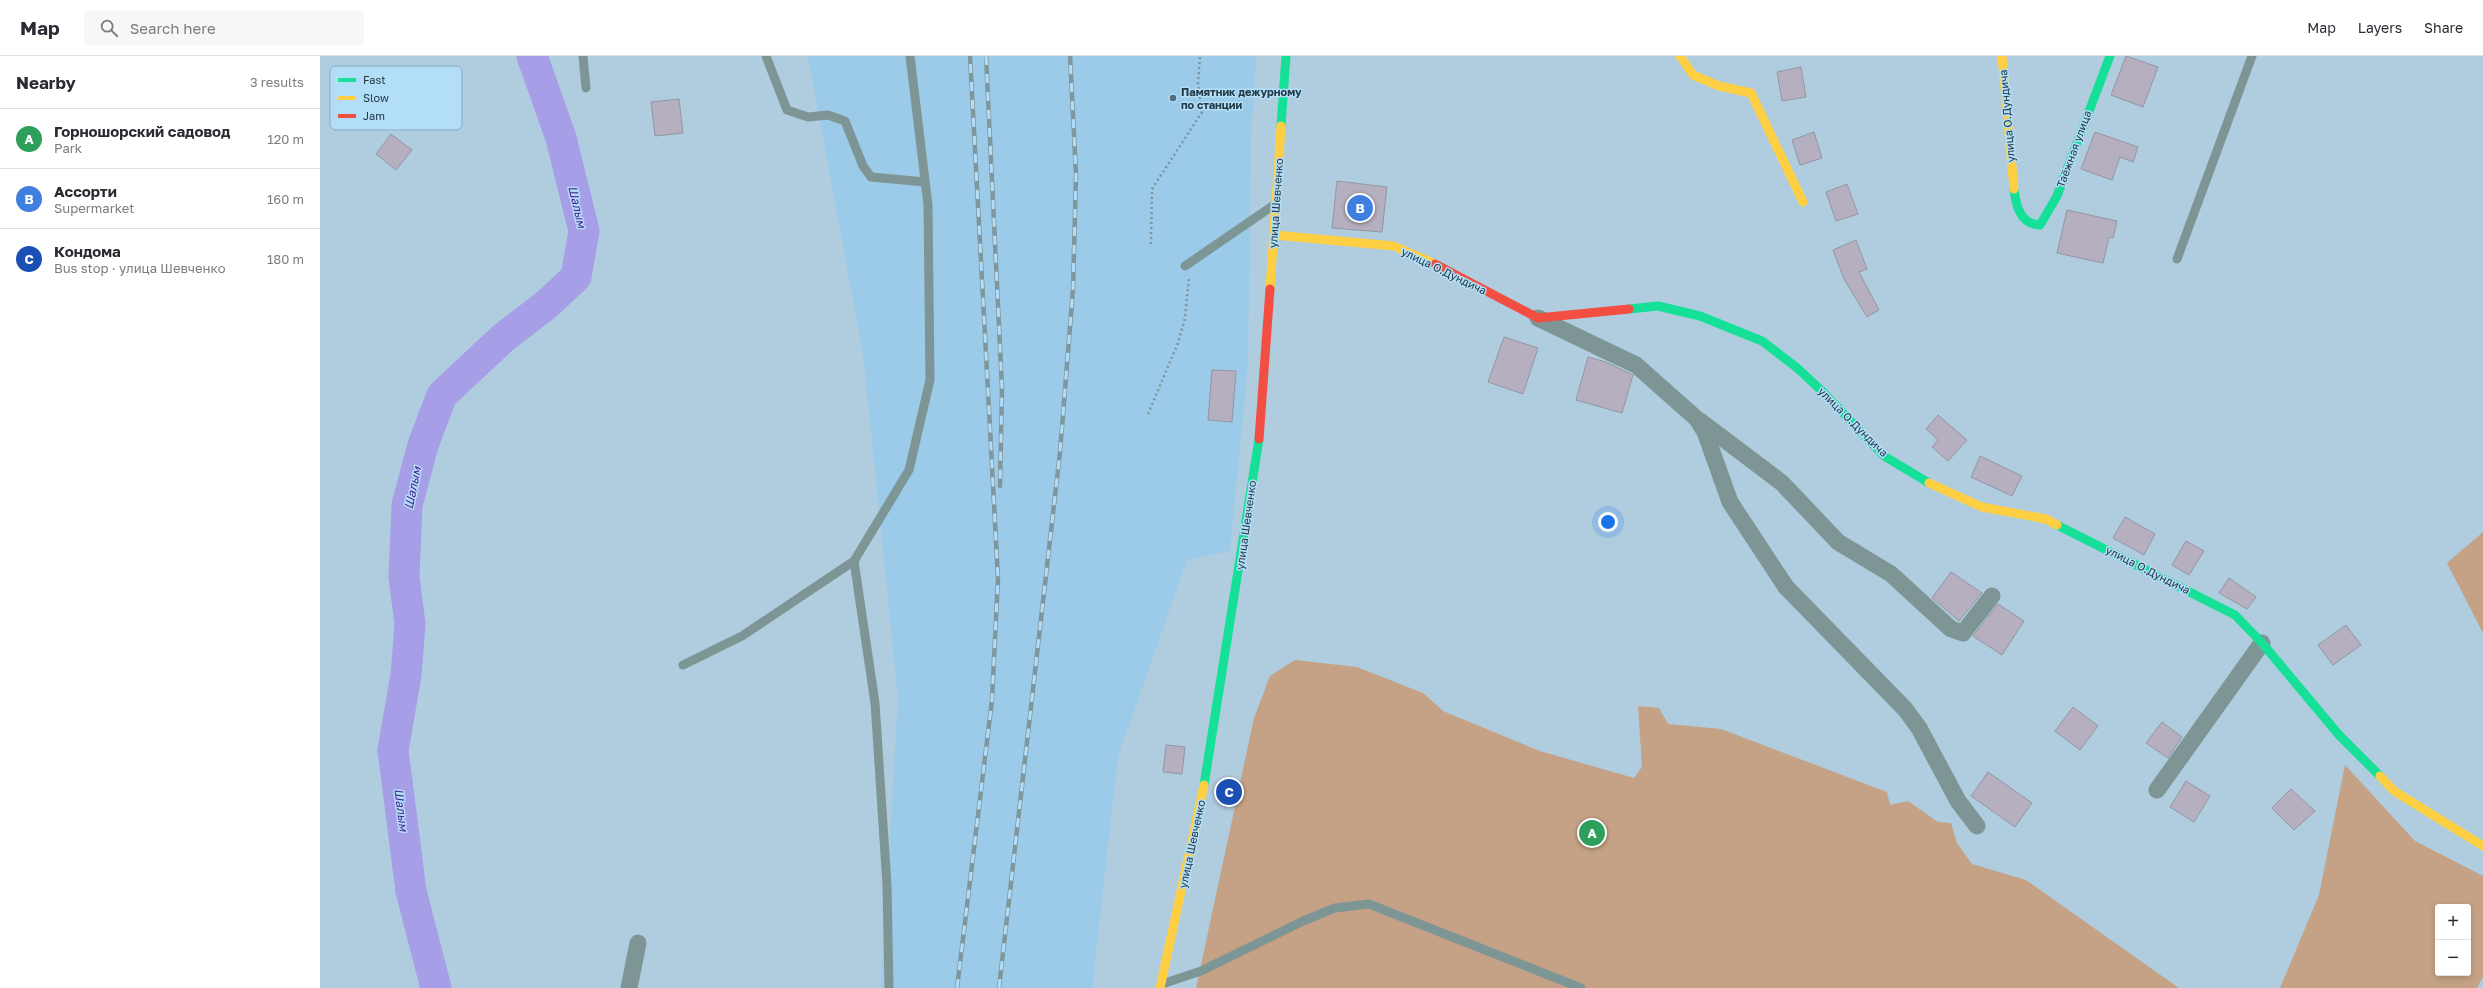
<!DOCTYPE html>
<html lang="en">
<head>
<meta charset="utf-8">
<style>
  body { margin:0; font-family:"Golos Text",sans-serif; background:#f7f7f7; color:#2b2b33 }
  .controls { position:absolute; right:12px; bottom:12px; display:grid; overflow:hidden; border-radius:4px; box-shadow:0 2px 6px #0003 }
  .controls button { width:36px; height:36px; display:grid; place-items:center; padding:0; border:0; border-bottom:1px solid #e1e1e2; background:#fff; color:#2b2b33; font:20px sans-serif }
  .you { position:absolute; left:1288px; top:466px; width:14px; height:14px; margin:-10px; border:3px solid #fff; border-radius:50%; background:#1a73e8; box-shadow:0 0 0 6px #1a73e833 }
  .badge { display:grid; place-items:center; width:26px; height:26px; border-radius:50%; background:#546d7c; color:#fff; font-size:13px; font-weight:700 }
  .pin { position:absolute; translate:-50% -50%; border:2px solid #fff; box-shadow:0 1px 4px #0006 }
  .list { margin:0; padding:0; list-style:none }
  h2 { display:flex; justify-content:space-between; align-items:center; height:52px; margin:0; padding:0 16px; font-size:17px }
  h2 small { font-size:13px; font-weight:400; color:#7c7c81 }
  .list li { display:grid; grid-template-columns:26px 1fr auto; gap:12px; align-items:center; box-sizing:border-box; height:60px; padding:0 16px; border-top:1px solid #e1e1e2 }
  .list b { display:block; font-size:15px; white-space:nowrap }
  .list p { margin:0; font-size:13px; white-space:nowrap; color:#7c7c81 }
  .list em { font-size:13px; font-style:normal; color:#7c7c81 }
  .icon { flex:none; width:22px; height:22px; fill:none; stroke:currentColor; stroke-width:2; stroke-linecap:round; stroke-linejoin:round }
  .map { position:relative; flex:none; width:2163px; height:932px; overflow:hidden }
  header { display:flex; align-items:center; gap:24px; box-sizing:border-box; height:56px; padding:0 20px; background:#fff; border-bottom:1px solid #e1e1e2 }
  header strong { font-size:19px }
  nav { display:flex; gap:22px; margin-inline-start:auto; font-size:14px }
  .search { width:280px; height:36px; background:#f7f7f7; display:flex; align-items:center; gap:10px; box-sizing:border-box; padding:0 14px; border-radius:4px; color:#7c7c81; font-size:15px }
  main { display:flex }
  aside { flex:1; background:#fff }
  .map>svg:first-child { display:block }
  .built { fill:#9bcbe8 }
  .green { fill:#c5a285; fill-rule:evenodd }
  .lines { fill:none; stroke-linecap:round; stroke-linejoin:round }
  .river { stroke:#a79ee8; stroke-width:31 }
  .building { fill:#b6afc0; stroke:#9296a2 }
  .path { stroke:#7f9499; stroke-width:2.5; stroke-dasharray:2 3; stroke-linecap:butt }
  .lane { stroke:#7e9595; stroke-width:9 }
  .street { stroke:#7e9595; stroke-width:17 }
  .fast { stroke:#16e098; stroke-width:9 }
  .slow { stroke:#ffcf43; stroke-width:9 }
  .jam { stroke:#f24e42; stroke-width:9 }
  .rail-casing { stroke:#80969d; stroke-width:4.5 }
  .rail { stroke:#b2def8; stroke-width:3; stroke-dasharray:9; stroke-linecap:butt }
  .poi-dot { fill:#546d7c; stroke:#b2def8; stroke-width:1.5 }
  .labels { text-anchor:middle; stroke-width:3; stroke-linejoin:round; paint-order:stroke }
  .poi-label { font-size:11px; font-weight:bold; fill:#233a47; stroke:#b2def8; text-anchor:start }
  .street-label { font-size:11px; fill:#233a47; stroke:#b2def8 }
  .water-label { font-size:12px; font-style:italic; fill:#4b1d90; stroke:#b2def8 }
  .key { fill:#b2def8; stroke:#87adc3; stroke-width:1 }
  .key-label { font-size:11px; fill:#233a47 }
</style>
</head>
<body>
<header>
<strong>Map</strong>
<div class="search"><svg class="icon" aria-label="search" viewBox="0 0 24 24"><circle cx="10" cy="10" r="6"/><path d="M15 15l6 6"/></svg>Search here</div>
<nav><a>Map</a><a>Layers</a><a>Share</a></nav>
</header>
<main>
<aside>
<h2>Nearby<small>3 results</small></h2>
<ul class="list">
<li><span class="badge" style="background:#2e9e5b">A</span><div><b>Горношорский садовод</b><p>Park</p></div><em>120 m</em></li>
<li><span class="badge" style="background:#3f7fe0">B</span><div><b>Ассорти</b><p>Supermarket</p></div><em>160 m</em></li>
<li><span class="badge" style="background:#1a4fb4">C</span><div><b>Кондома</b><p>Bus stop · улица Шевченко</p></div><em>180 m</em></li>
</ul>
</aside>
<div class="map">
<svg width="2163" height="932" viewBox="0 0 2163 932">
  <rect width="100%" height="100%" fill="#afcddf"/>
  <polygon class="built" points="488,0 936,0 931,82 928,308 910,495 867,504 798,700 772,932 561,932 578,642 543,298"/>
  <g class="green">
    <polygon points="2163,476 2163,577 2127,507"/>
    <polygon points="975,604 1037,611 1103,637 1123,655 1220,695 1314,722 1322,711 1318,650 1339,652 1348,668 1401,673 1567,736 1570,749 1588,745 1618,766 1631,767 1637,787 1652,808 1706,824 1859,932 876,932 934,662 950,620"/>
    <path d="M2025,709L2095,785L2163,820V921L2157,932H1960L1999,839ZM2118,851H2148V917H2118Z"/>
  </g>
  <g class="lines">
    <polyline class="river" points="116,932 91,835 73,694 86,619 90,568 84,521 87,449 103,389 122,339 183,282 226,249 256,221 264,175 241,82 212,0"/>
  </g>
  <g class="building">
    <polygon points="1806,0 1838,11 1823,51 1791,39"/>
    <polygon points="1481,11 1486,41 1462,45 1457,16"/>
    <polygon points="359,43 363,77 335,80 331,46"/>
    <polygon points="1494,76 1502,102 1480,109 1472,84"/>
    <polygon points="1775,76 1818,91 1813,106 1800,101 1792,124 1761,113"/>
    <polygon points="71,78 92,94 76,114 56,98"/>
    <polygon points="1017,125 1067,131 1062,176 1012,172"/>
    <polygon points="1527,128 1538,158 1516,165 1506,136"/>
    <polygon points="1747,154 1797,165 1793,182 1789,181 1783,207 1737,197"/>
    <polygon points="1536,184 1547,213 1539,216 1559,254 1547,261 1524,223 1513,194"/>
    <polygon points="1184,281 1218,292 1203,338 1168,326"/>
    <polygon points="1268,301 1286,306 1313,319 1302,357 1256,344"/>
    <polygon points="892,314 916,315 912,366 888,364"/>
    <polygon points="1618,359 1647,384 1628,405 1612,391 1618,384 1606,373"/>
    <polygon points="1660,400 1702,420 1692,440 1651,421"/>
    <polygon points="1805,461 1835,478 1824,499 1793,482"/>
    <polygon points="1866,485 1884,495 1869,519 1852,509"/>
    <polygon points="1631,516 1662,537 1639,565 1612,542"/>
    <polygon points="1909,522 1936,541 1927,553 1899,537"/>
    <polygon points="1678,548 1704,565 1682,599 1653,580"/>
    <polygon points="2026,569 2041,589 2013,609 1998,589"/>
    <polygon points="1753,651 1778,670 1760,694 1735,675"/>
    <polygon points="1842,666 1862,681 1848,702 1826,687"/>
    <polygon points="846,689 865,691 862,718 843,716"/>
    <polygon points="1668,716 1712,747 1695,771 1651,740"/>
    <polygon points="1866,725 1890,740 1874,766 1850,751"/>
    <polygon points="1971,733 1995,755 1974,774 1952,752"/>
  </g>
  <g class="lines">
    <g class="path">
      <polyline points="831,188 832,133 882,56 878,28 880,0"/>
      <polyline points="828,358 858,287 865,262 869,222"/>
    </g>
    <g class="lane">
      <polyline points="263,0 266,32"/>
      <polyline points="446,0 467,54 488,61 508,59 525,65 543,110 551,121 605,126"/>
      <polyline points="1857,203 1932,0"/>
      <polyline points="865,210 954,149"/>
      <polyline points="534,505 555,647 567,829 569,932"/>
      <polyline points="363,609 422,580 534,505 589,414 610,324 608,149 590,0"/>
      <polyline points="842,928 881,915 983,865 1015,852 1049,848 1261,932"/>
    </g>
    <g class="street">
      <polyline points="1218,262 1316,309 1377,363 1385,376 1410,446 1466,531 1585,653 1599,672 1638,745 1657,770"/>
      <polyline points="1380,365 1462,427 1518,486 1571,518 1631,573 1643,577 1672,540"/>
      <polyline points="1837,734 1942,587"/>
      <polyline points="309,932 318,887"/>
    </g>
    <g class="fast">
      <polyline points="961,70 966,0"/>
      <path d="M1694,133C1696,150 1700,168 1720,169L1737,140L1790,0"/>
      <polyline points="1309,253 1338,250 1380,260 1442,285 1476,311 1502,335 1564,400 1609,427"/>
      <polyline points="1737,469 1915,559 1942,587 2019,679 2060,720"/>
      <polyline points="884,729 939,383"/>
    </g>
    <g class="slow">
      <polyline points="1360,0 1373,19 1399,30 1431,37 1483,146"/>
      <polyline points="1682,0 1694,133"/>
      <polyline points="954,179 1074,190 1115,208"/>
      <polyline points="950,233 961,70"/>
      <polyline points="1609,427 1662,451 1726,463 1737,469"/>
      <polyline points="2060,720 2074,735 2163,790"/>
      <polyline points="840,932 884,729"/>
    </g>
    <g class="jam">
      <polyline points="1115,208 1218,262 1309,253"/>
      <polyline points="939,383 950,233"/>
    </g>
    <defs>
      <g id="rail">
        <polyline points="666,0 682,332 680,430"/>
        <polyline points="637,932 672,644 678,522 650,0"/>
        <polyline points="679,932 740,396 753,233 756,119 750,0"/>
      </g>
    </defs>
    <use href="#rail" class="rail-casing"/>
    <use href="#rail" class="rail"/>
  </g>
  <circle class="poi-dot" cx="853" cy="42" r="4"/>
  <g class="labels">
    <g class="poi-label">
      <text x="861" y="40">Памятник дежурному<tspan x="861" dy="13">по станции</tspan></text>
    </g>
    <g class="street-label">
      <text transform="translate(1687 60) rotate(-95)" y="4">улица О.Дундича</text>
      <text transform="translate(1754 93) rotate(-70)" y="4">Таёжная улица</text>
      <text transform="translate(956 147) rotate(-86)" y="4">улица Шевченко</text>
      <text transform="translate(1124 215) rotate(26)" y="4">улица О.Дундича</text>
      <text transform="translate(1533 366) rotate(45)" y="4">улица О.Дундича</text>
      <text transform="translate(926 469) rotate(-82)" y="4">улица Шевченко</text>
      <text transform="translate(1828 514) rotate(27)" y="4">улица О.Дундича</text>
      <text transform="translate(872 788) rotate(-78)" y="4">улица Шевченко</text>
    </g>
    <g class="water-label">
      <text transform="translate(257 151) rotate(77)" y="4">Шалым</text>
      <text transform="translate(93 432) rotate(-78)" y="4">Шалым</text>
      <text transform="translate(81 754) rotate(83)" y="4">Шалым</text>
    </g>
  </g>
  <rect x="10" y="10" width="132" height="64" rx="6" class="key"/>
  <rect x="18" y="22" width="18" height="4" fill="#16e098"/>
  <rect x="18" y="40" width="18" height="4" fill="#ffcf43"/>
  <rect x="18" y="58" width="18" height="4" fill="#f24e42"/>
  <g class="key-label">
    <text x="43" y="28">Fast</text>
    <text x="43" y="46">Slow</text>
    <text x="43" y="64">Jam</text>
  </g>
</svg>
<div class="controls">
<button>+</button>
<button>−</button>
</div>
<div class="you"></div>
<div class="pin badge" style="left:1272px;top:777px;background:#2e9e5b">A</div>
<div class="pin badge" style="left:1040px;top:152px;background:#3f7fe0">B</div>
<div class="pin badge" style="left:909px;top:736px;background:#1a4fb4">C</div>
</div>
</main>
</body>
</html>
